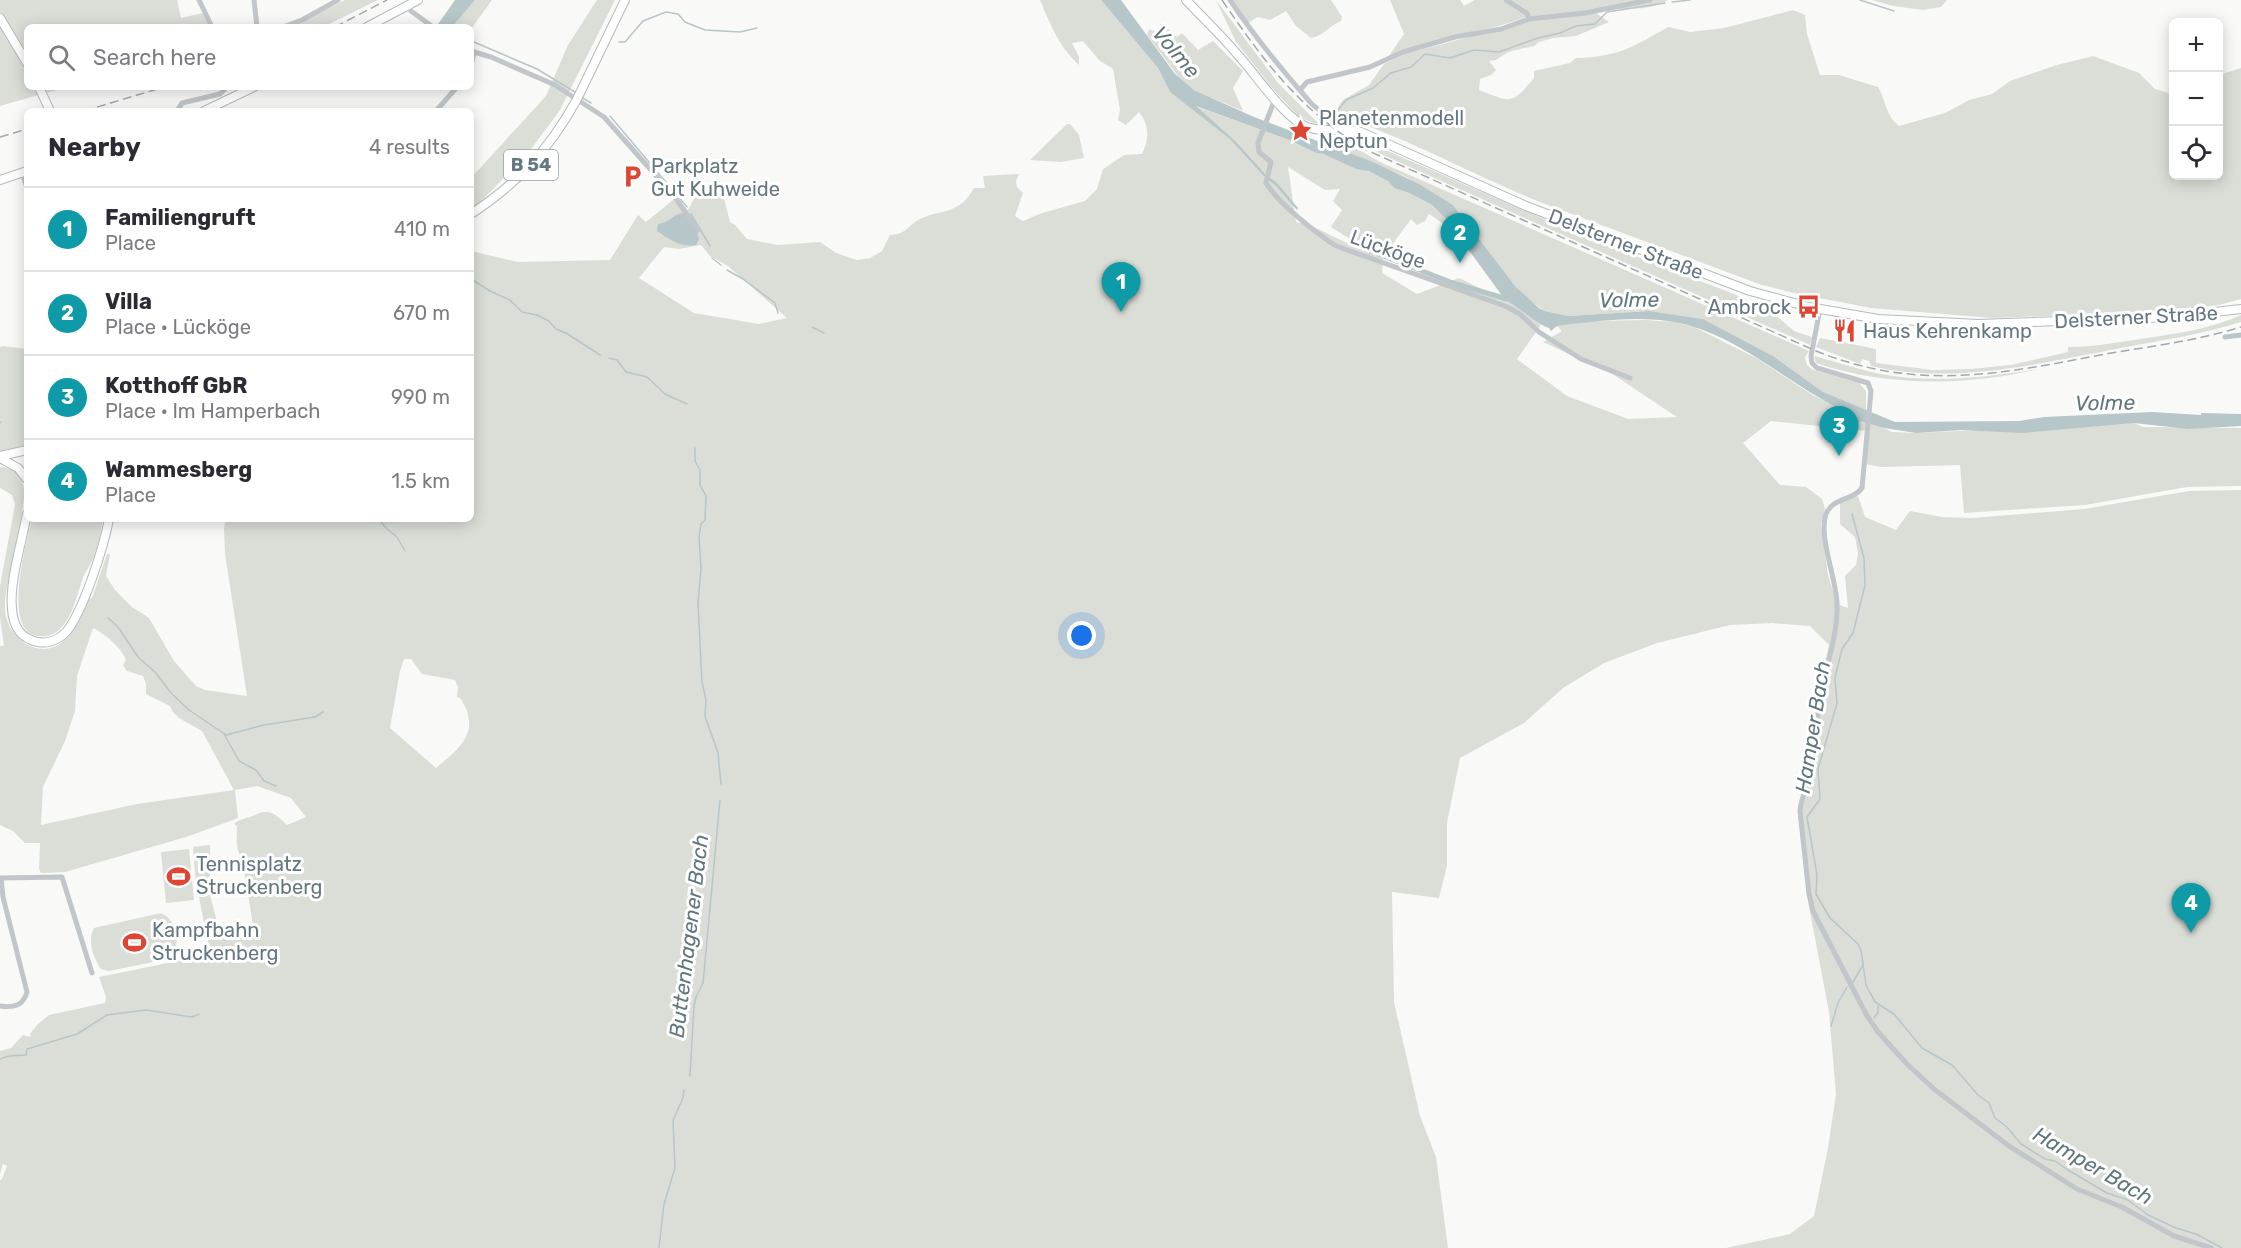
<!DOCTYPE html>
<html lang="en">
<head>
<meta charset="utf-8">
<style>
  body { margin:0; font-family:Rubik,sans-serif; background:#f7f7f7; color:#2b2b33 }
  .controls { position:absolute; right:18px; top:18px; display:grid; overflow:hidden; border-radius:9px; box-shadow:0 3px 15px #0003 }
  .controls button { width:54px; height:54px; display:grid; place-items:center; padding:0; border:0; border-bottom:2px solid #e1e1e2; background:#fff; color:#2b2b33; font:30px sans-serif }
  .you { position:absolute; left:1082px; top:636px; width:21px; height:21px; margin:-15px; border:4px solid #fff; border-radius:50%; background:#1a73e8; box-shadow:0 0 0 9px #1a73e833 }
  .badge { display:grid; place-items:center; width:39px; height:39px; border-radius:50%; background:#0f766e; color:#fff; font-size:20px; font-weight:700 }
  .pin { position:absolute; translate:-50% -50px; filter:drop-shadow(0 2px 3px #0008) }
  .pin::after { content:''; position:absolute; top:32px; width:21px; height:18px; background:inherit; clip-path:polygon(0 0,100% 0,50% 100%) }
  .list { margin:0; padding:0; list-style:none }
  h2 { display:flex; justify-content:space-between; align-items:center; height:78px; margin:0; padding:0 24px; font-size:26px }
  h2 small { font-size:20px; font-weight:400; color:#7c7c81 }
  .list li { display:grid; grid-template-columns:39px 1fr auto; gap:18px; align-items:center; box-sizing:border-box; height:84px; padding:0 24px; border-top:2px solid #e1e1e2 }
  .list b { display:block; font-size:22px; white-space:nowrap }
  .list p { margin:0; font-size:20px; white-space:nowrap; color:#7c7c81 }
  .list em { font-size:20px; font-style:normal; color:#7c7c81 }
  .icon { flex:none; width:33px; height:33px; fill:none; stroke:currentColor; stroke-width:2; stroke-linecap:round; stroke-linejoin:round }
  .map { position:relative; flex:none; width:2241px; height:1248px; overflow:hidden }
  .search { position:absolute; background:#fff; box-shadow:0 3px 15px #0003; left:24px; top:24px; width:450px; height:66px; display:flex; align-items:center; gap:15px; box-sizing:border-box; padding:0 21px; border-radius:9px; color:#7c7c81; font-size:22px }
  .panel { position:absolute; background:#fff; box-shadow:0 3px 15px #0003; left:24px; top:108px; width:450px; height:414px; border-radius:9px }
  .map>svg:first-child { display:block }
  .green { fill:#daded6; fill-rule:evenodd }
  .water { fill:#b7c6c8 }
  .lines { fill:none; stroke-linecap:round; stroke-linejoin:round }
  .stream { stroke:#b7c6c8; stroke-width:1.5 }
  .canal { stroke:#b7c6c8; stroke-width:5 }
  .secondary-casing { stroke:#b3babd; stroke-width:10 }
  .primary-casing { stroke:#b4babd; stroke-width:10 }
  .street { stroke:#c0c6c9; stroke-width:5 }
  .secondary { stroke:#fff; stroke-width:8 }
  .primary { stroke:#fff; stroke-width:8 }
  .rail { stroke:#a0a9ad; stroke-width:1.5; stroke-dasharray:9 4.5; stroke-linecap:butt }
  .primary-bridge-casing { stroke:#b4babd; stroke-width:10; stroke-linecap:butt }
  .primary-bridge { stroke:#fff; stroke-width:8 }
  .labels { text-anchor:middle; stroke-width:6; stroke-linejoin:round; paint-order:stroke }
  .shield { fill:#fff; stroke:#93a0a7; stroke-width:1.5 }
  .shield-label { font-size:18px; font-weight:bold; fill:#657881 }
  .poi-label { font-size:20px; fill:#657881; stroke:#fff; text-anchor:start }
  .street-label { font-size:20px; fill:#657881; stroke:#fff }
  .water-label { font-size:21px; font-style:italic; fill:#60777b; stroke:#fff }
</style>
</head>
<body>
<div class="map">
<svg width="2241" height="1248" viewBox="0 0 2241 1248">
  <rect width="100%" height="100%" fill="#f9f9f7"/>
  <g class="green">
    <polygon points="0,0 177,0 181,18 203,13 210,27 27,27 27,87 67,87 0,106"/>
    <polygon points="345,0 378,0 323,27 291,27"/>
    <polygon points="475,0 492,0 471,29 471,27 452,27"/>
    <polygon points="597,0 615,0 560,110 526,156 478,204 471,208 471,178 546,96 568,45"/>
    <path d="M1040,0H1101L1158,68L1170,92L1193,109L1195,106L1289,140L1316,153L1323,154L1356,169H1362L1381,177L1388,181L1394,188L1409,193L1432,205L1449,220L1465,244L1454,242L1450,237L1451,232L1441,222L1429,214L1425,221L1417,225L1411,219L1383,257L1382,273L1417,294L1459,278L1514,305L1541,325L1517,359L1567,396L1628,419L1677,417L1614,375L1543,342L1562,331L1557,326L1594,321L1646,320L1673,322L1694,327L1756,358L1814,396L1892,432L1916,433L2134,423L2143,427L2241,428V486L2187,487L2085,505L1964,513L1960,465L1881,467L1866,464L1868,431L1771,421L1743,443L1780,485L1806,487L1822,499L1825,509L1821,524L1828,575L1837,604L1848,608L1845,576L1856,565L1858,554L1855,537L1840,524V502L1858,496L1865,517L1896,530L1910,511L1942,517L1972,518L2084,509L2189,491L2241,490V1248H1726L1790,1234L1814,1216L1828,1148L1836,1094L1829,1012L1807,896L1798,814L1819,691L1829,645L1810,626L1772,623L1730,625L1657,643L1604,663L1563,688L1524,723L1460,758L1447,823V866L1439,898L1392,892L1394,1002L1420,1116L1436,1157L1448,1248H0V1180L2,1179L7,1166L3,1164L0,1174V1051L11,1048L23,1035L31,1037L30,1034L37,1025L49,1015L105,1003L106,997L99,977L212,954L207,938L199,897L197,896L193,847L210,845V895L221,937L254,931L242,858C235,850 237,836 237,826L234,824C241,818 249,818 257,814C271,809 275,814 287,825L306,817L291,798L257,786L235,790L238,818L233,820L186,837L65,872L41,873L39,869L40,843H25L13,831L0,825V646H4L0,617V586L15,504L12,495L0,488V467C17,468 21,476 25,491C22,516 17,540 12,564C9,578 5,592 5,605C4,627 21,649 44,649C70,648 79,618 88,599L92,598L107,554H110L106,576L115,590L132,607L149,618L174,661L196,686L205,690L247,696L225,554L224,528L226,519H471V251L517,262L610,260L638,215L646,222L673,200L688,210L699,189L719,179L730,222L735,225L747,239L778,245L820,242L836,253L857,260L870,258L882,251L890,235C906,234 906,228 918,220C931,213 946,213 958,206C965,202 970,195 974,188H985L983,176L1019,174L1016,181L1017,187L1023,193L1015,216L1023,221L1042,213L1085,201L1097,189L1103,169L1124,155L1142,154C1149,140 1150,126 1139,112L1126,125L1118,120L1120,110L1113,69L1099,60L1083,41L1072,43L1079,57V65C1059,47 1050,24 1040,0ZM1288,167L1325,190L1340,189L1333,201L1342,210L1331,227L1366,249C1340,244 1321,226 1296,222ZM701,245L710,256L728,266L787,318L759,324L694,313L639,278L664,247L679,249ZM93,628C105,634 121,647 126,660L123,665L127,671L143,676L146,684V694L170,706L173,712L179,718L202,731L234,790L137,804L41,825L43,787L65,741L75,711L77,676ZM404,659H411L422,674L455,680L458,687L457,697L461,699C481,732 461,747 436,768L390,728L400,671Z"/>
    <polygon points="1216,0 1278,83 1320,125 1300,118 1274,90 1236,42"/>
    <path d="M1232,0H1331L1342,17L1341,21C1330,25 1324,36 1311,38L1296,26L1286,11L1270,20L1258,17L1248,23Z"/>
    <path d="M1390,0H1460L1464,6L1475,0H1503L1525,14L1526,17C1482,34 1432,36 1388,57L1404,34Z"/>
    <path d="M1510,0H1668C1646,14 1619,5 1596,13L1609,22L1576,36L1553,38L1539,42L1534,46L1508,52L1496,60L1489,61L1496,70L1491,75L1480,79L1479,90C1510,102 1511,106 1534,78V71L1570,63L1576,58C1618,57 1633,47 1668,27L1690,32L1724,28L1793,10L1805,15L1807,34L1820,75H1839L1878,87C1886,101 1886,116 1899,126L1945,113L1969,100L1992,94L2010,81L2057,65L2093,56L2139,73L2155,89L2171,94L2173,93L2174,176H2218L2219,75L2241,68V299L2219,305L2169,311L1992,318L1871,308L1794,293L1759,284L1540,202C1470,174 1405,136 1333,114L1343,100L1369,85L1384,64L1404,54L1531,21L1529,11Z"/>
    <polygon points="1872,0 1947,0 1941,7 1923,10 1893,6"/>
    <polygon points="1166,27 1177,37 1182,33 1198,50 1213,41 1243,71 1233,88 1243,111 1194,90 1181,80 1147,35 1149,29 1159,33"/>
    <polygon points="1067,124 1070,124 1079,135 1084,158 1061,162 1030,160"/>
    <polygon points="1333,135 1380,162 1809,351 1805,357 1807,365 1813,370 1859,383 1866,391 1866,411 1823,392 1773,356 1703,319 1648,311 1568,316 1545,311 1528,299 1516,287 1453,205 1406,177 1327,144"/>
    <polygon points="1346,135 1367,142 1576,233 1734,294 1773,313 1794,331 1812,337 1810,345 1383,155"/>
    <path d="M2241,315V322C2200,335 2157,341 2116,349C2037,364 1951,385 1871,366L1869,361L1862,359L1860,364L1816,347L1820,338L1876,349V363L1933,370L1971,369L2011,365L2068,352V347C2095,347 2120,342 2147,338C2179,333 2211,329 2241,315Z"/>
    <polygon points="3,346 27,349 27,450 0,456 0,347"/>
    <path d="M1814,356C1838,362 1862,371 1886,375C1936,383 1988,377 2038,369C1966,386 1887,387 1816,363Z"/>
    <path d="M32,519H103C101,532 98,546 93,559C90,565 87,570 84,575C77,593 74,615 60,629C53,636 43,638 34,635C4,626 26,542 32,519Z"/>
    <polygon points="189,849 194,900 166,903 161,852"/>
    <path d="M161,913C178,921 182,942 170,956L163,960L109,971L101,969C93,957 87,941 94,928Z"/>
  </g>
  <g class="water">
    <polygon points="455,0 475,0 452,27 436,27"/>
    <path d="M1101,0H1121L1175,74L1194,90L1254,117L1373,162L1419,184L1453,205L1516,287L1539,308L1545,311L1568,316L1649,311L1703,319L1773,356L1823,392L1895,422L2019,421L2044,417L2152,412L2201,415V413L2241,414V426L2188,429L2134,423L2022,433L1962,430L1916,433L1884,428L1861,421L1858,423L1856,416C1802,394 1758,351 1703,330C1657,312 1604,320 1557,326L1551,331L1549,328C1532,322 1520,306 1502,299L1503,297L1460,238L1453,225L1432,205L1409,193L1394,188L1388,181L1368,171L1356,169L1323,154L1316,153L1289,140L1196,106L1235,141L1265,174L1277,183L1298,208L1297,210L1277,187L1264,176L1229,138L1170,92L1158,68Z"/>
    <path d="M682,213L685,214L697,231L699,239L696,245C681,248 669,239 657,231L658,224C669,223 672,215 682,213Z"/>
  </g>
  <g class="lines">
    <g class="stream">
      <polyline points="1860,0 1894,11"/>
      <polyline points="1672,2 1690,0"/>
      <polyline points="474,42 537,69 575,92"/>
      <polyline points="619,42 625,42 643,21 666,12 678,14 685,22 705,30 740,32 757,28"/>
      <polyline points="581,97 591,103"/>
      <polyline points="1335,114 1346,100 1373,88 1391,73 1411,67 1425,54 1450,58 1474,50 1499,52 1538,38 1560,33 1576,26 1595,24 1607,12 1665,3"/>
      <polyline points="610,116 687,207"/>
      <polyline points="691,214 710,246"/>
      <polyline points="712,258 721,265"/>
      <polyline points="727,270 743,279 775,303 778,313"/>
      <polyline points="471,279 490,291 510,300 522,312 537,315 549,321 556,329 566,333 600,355"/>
      <polyline points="812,327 824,333"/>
      <polyline points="609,358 617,360 626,372 647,377 665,394 687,404"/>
      <polyline points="0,423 1,422"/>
      <polyline points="695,448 695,461 700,470 700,485 706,496 705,520 701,524 699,537 701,569 698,603 701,663 702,682 706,700 705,716 718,753 721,784"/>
      <polyline points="1852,514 1864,558 1865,585 1853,633 1842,649 1835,678 1837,703 1818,769 1820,799 1807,817 1817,875 1816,894 1830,918 1858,944 1861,950 1866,985 1875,1002 1894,1014 1922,1048 1952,1065 1978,1095 1989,1103 1995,1118 2007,1127 2021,1144 2045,1159 2055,1161 2068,1170 2107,1193 2128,1200 2148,1215 2176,1228 2196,1234 2222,1248"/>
      <polyline points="379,519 385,527 397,537 405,551"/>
      <polyline points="108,618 118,627 138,657 156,673 171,693 189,710 226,735 264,725 315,717 323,712"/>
      <polyline points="224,734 239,761 256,770 264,781 276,786"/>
      <polyline points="1853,982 1863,965"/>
      <polyline points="1874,1018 1878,1012 1878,1006"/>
      <polyline points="1831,1026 1838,1003 1847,987"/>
      <polyline points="0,1059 9,1056 26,1055 27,1049 77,1034 107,1015 146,1010 192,1017 199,1014"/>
      <polyline points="690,1076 694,1006 696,997 703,983 720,800"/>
      <polyline points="659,1248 664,1204 675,1168 673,1120 683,1098 684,1090"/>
    </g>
    <g class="canal">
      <polyline points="1363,248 1453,283 1507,299"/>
      <polyline points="2225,337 2241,335"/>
    </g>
    <defs>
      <g id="secondary">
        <polyline points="367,27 418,0"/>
        <polyline points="204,111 254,87"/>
        <polyline points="0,180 27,171"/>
      </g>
      <g id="primary">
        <path d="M1186,0C1203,18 1221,35 1237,54C1255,73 1284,118 1307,127C1323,133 1344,128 1361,132L1526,206L1750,291L1809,307L1878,319L1978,324L2171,317L2241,309"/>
        <polyline points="0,18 27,63"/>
        <polyline points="39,87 50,111"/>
        <polyline points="580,93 625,0"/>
        <path d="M471,214C518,183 548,151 576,101"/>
        <polyline points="0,456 27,450"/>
        <polyline points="0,458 18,468 27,479"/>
        <path d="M27,514C22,541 9,583 12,609C13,622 18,634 29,639C43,646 57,642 67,631C84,609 104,546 109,519"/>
      </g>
    </defs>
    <use href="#secondary" class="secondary-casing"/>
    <use href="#primary" class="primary-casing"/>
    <g class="street">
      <polyline points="199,0 212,27"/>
      <polyline points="254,0 257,27"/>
      <path d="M1230,0C1254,36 1282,70 1310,102C1320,114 1332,113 1340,129"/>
      <polyline points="1506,0 1527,13 1529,19"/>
      <polyline points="407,6 411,11 433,27"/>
      <polyline points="283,27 302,20 338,0"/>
      <polyline points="471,51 491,57 555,85 604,117 674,196 698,230"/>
      <polyline points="471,66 474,52"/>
      <polyline points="1301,89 1307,82 1370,67 1403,52 1455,37 1501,29 1529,19 1585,13 1650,0"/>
      <path d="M1275,99L1258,143L1259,152L1271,162L1266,183C1278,203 1316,233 1336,246L1505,306L1520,314L1539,332L1581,359L1630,378"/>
      <polyline points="177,111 182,103 220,94 227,87"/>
      <polyline points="436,111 457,87"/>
      <polyline points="22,172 27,188"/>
      <path d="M1820,309L1811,356L1812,363L1817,368L1868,383L1871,391L1862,488C1853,501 1833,497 1826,514C1818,536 1837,581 1837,604C1838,635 1826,665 1821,694C1816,723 1814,752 1808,780C1805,791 1801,800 1800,811L1809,894L1813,911L1866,1014L1878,1032L1907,1064L1934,1089L2009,1146L2077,1189L2122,1207L2174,1236L2211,1248"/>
      <polyline points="0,878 62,877 92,973"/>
      <path d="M0,1006C14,1008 23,1006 27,992L3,897L1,878"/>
    </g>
    <use href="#secondary" class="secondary"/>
    <use href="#primary" class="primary"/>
    <g class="rail">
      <path d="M1222,0C1265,63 1297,106 1362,148L1816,351C1921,393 2004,373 2111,353C2154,346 2199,340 2241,327"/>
      <polyline points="335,27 387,0"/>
      <polyline points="84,111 164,87"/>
      <polyline points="0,137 27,129"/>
    </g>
    <defs>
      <polyline id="primary-bridge" points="576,101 580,93"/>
    </defs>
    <use href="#primary-bridge" class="primary-bridge-casing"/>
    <use href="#primary-bridge" class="primary-bridge"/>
  </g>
  <defs>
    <symbol id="sight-bare" viewBox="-9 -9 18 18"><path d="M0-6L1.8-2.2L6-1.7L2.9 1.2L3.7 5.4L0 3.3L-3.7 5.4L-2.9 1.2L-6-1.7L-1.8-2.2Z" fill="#de4532" stroke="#fff" stroke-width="2.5" paint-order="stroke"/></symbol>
    <symbol id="parking-bare" viewBox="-9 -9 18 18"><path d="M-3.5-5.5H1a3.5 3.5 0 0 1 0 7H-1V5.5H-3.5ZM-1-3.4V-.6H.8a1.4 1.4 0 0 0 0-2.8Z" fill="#de4532" stroke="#fff" stroke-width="2.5" paint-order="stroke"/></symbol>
    <symbol id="bus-bare" viewBox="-9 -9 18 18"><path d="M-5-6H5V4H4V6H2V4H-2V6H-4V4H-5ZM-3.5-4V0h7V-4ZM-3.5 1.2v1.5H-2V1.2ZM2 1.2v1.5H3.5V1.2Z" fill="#de4532" stroke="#fff" stroke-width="2.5" paint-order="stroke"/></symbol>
    <symbol id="restaurant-bare" viewBox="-9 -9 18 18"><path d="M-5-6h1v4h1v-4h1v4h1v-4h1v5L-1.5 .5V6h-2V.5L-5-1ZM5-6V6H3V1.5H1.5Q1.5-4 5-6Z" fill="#de4532" stroke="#fff" stroke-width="2.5" paint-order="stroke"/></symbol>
    <symbol id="stadium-bare" viewBox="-9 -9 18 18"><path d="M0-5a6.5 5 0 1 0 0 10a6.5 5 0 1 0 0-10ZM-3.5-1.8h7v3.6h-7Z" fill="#de4532" stroke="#fff" stroke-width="2.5" paint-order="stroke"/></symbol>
  </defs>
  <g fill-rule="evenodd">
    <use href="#sight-bare" x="1284" y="114" width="33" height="33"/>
    <use href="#parking-bare" x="616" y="160" width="33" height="33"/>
    <use href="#bus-bare" x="1792" y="290" width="33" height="33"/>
    <use href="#restaurant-bare" x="1828" y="314" width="33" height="33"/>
    <use href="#stadium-bare" x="162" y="860" width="33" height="33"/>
    <use href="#stadium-bare" x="118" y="926" width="33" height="33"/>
  </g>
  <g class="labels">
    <rect class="shield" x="504" y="150" width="54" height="30" rx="4.5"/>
    <g class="shield-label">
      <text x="531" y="171">B 54</text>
    </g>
    <g class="poi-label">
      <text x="1319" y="125">Planetenmodell<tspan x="1319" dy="23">Neptun</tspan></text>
      <text x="651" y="173">Parkplatz<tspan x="651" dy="23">Gut Kuhweide</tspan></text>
      <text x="1791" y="314" text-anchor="end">Ambrock</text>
      <text x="1863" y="338">Haus Kehrenkamp</text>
      <text x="196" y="871">Tennisplatz<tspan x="196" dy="23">Struckenberg</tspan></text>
      <text x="152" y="937">Kampfbahn<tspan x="152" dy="23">Struckenberg</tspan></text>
    </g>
    <g class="street-label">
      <text transform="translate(1626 244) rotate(21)" y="7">Delsterner Straße</text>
      <text transform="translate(1388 249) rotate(20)" y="7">Lücköge</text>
      <text transform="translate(2136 317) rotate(-3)" y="7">Delsterner Straße</text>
    </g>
    <g class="water-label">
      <text transform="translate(1176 52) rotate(50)" y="7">Volme</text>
      <text transform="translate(1629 300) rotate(-1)" y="7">Volme</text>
      <text transform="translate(2105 403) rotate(-1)" y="7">Volme</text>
      <text transform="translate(1813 727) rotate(-81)" y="7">Hamper Bach</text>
      <text transform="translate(689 936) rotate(-83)" y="7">Buttenhagener Bach</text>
      <text transform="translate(2093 1166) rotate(30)" y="7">Hamper Bach</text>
    </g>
  </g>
</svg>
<div class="controls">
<button>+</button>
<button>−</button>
<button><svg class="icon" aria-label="locate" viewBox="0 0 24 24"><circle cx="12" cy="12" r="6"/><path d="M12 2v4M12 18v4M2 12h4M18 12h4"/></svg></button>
</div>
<div class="you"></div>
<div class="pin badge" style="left:1121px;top:312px;background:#0f9aa8">1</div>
<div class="pin badge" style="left:1460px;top:263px;background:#0f9aa8">2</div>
<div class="pin badge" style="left:1839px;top:456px;background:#0f9aa8">3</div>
<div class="pin badge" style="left:2191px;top:933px;background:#0f9aa8">4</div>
<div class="search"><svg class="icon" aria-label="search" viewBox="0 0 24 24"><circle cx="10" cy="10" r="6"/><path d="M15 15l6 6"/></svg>Search here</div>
<section class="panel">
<h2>Nearby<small>4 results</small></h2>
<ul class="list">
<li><span class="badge" style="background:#0f9aa8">1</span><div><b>Familiengruft</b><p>Place</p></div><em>410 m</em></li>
<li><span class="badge" style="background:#0f9aa8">2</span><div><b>Villa</b><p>Place · Lücköge</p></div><em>670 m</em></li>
<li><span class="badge" style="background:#0f9aa8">3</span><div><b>Kotthoff GbR</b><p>Place · Im Hamperbach</p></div><em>990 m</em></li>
<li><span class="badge" style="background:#0f9aa8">4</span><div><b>Wammesberg</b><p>Place</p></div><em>1.5 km</em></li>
</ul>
</section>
</div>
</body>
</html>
